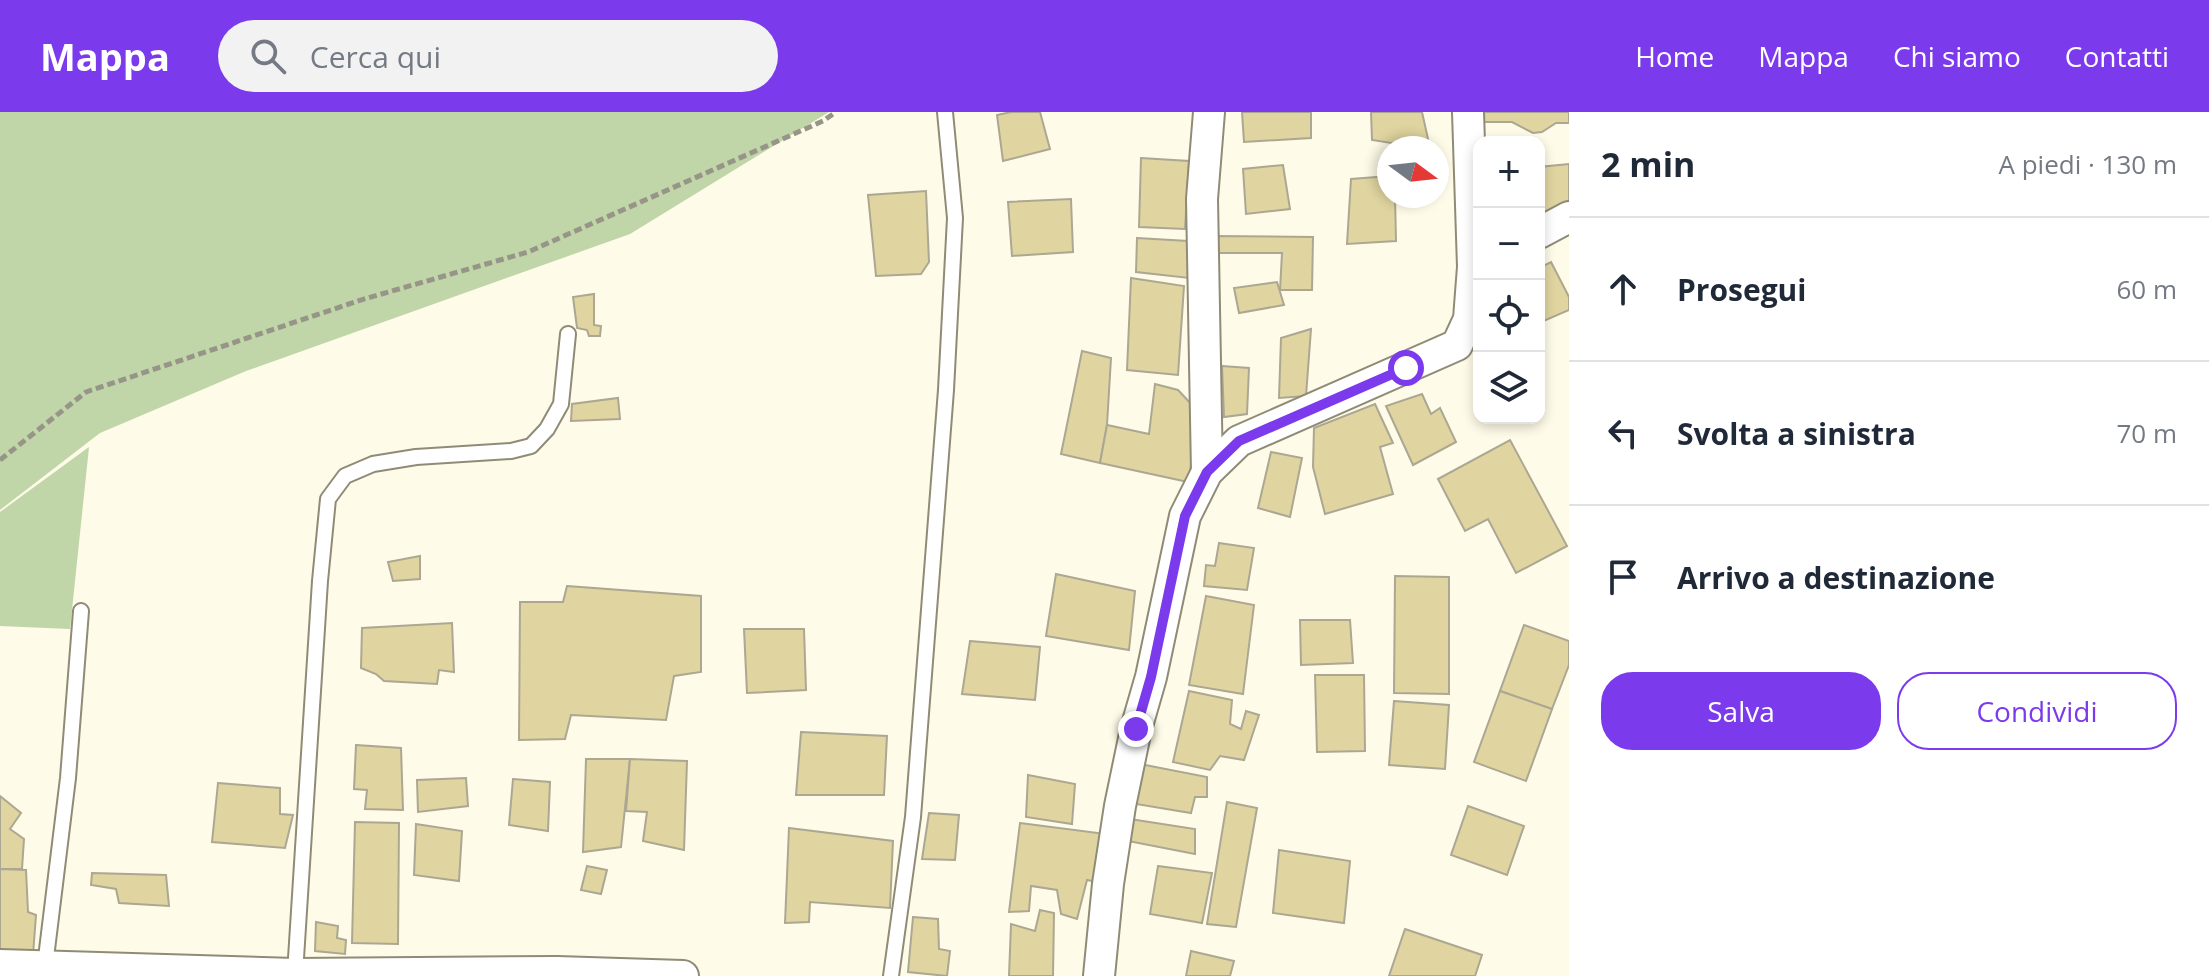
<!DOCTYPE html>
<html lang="it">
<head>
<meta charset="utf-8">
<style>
  body { margin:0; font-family:"Open Sans",sans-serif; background:#f2f2f3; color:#1f2937 }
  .controls { position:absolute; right:24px; top:24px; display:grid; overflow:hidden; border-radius:16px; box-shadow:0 4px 12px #0003 }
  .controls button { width:72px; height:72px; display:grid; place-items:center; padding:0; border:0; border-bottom:2px solid #e0e1e3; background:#fff; color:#1f2937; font:40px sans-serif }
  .compass { position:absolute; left:1377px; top:24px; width:72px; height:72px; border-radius:50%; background:#fff; box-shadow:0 4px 12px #0003; rotate:105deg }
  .stop { position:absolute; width:24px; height:24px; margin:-18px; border:6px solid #7c3aed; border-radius:50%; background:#fff }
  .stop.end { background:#7c3aed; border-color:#fff; box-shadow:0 2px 8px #0008 }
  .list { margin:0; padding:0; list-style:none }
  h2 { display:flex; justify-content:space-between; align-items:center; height:104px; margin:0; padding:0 32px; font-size:34px }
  h2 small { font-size:26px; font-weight:400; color:#747a83 }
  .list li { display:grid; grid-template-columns:52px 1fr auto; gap:24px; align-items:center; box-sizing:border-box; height:144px; padding:0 32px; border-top:2px solid #e0e1e3 }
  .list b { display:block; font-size:30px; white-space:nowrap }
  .list em { font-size:26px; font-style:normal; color:#747a83 }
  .actions { display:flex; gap:16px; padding:24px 32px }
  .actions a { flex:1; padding:18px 0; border:2px solid #7c3aed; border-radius:32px; text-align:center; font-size:28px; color:#7c3aed }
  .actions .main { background:#7c3aed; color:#fff }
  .icon { flex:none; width:44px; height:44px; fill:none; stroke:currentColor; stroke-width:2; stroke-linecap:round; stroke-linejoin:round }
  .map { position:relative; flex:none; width:1569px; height:864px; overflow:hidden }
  header { display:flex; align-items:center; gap:48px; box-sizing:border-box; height:112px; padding:0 40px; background:#7c3aed; color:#fff }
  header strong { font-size:38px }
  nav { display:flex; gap:44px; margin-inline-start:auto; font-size:28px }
  .search { width:560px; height:72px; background:#f2f2f3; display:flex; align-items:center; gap:20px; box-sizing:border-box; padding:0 28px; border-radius:44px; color:#747a83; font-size:30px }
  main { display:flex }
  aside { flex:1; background:#fff }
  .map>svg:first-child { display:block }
  .green { fill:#c0d5a8 }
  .building { fill:#e0d5a0; stroke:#aca792; stroke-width:2 }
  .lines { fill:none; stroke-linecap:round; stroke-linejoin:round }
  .service-casing { stroke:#8f8b76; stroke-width:18 }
  .minor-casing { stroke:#8f8b76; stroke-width:34 }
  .path { stroke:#979587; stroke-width:5; stroke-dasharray:8 4; stroke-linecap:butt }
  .service { stroke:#fff; stroke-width:14 }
  .minor { stroke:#fff; stroke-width:30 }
  .route { stroke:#7c3aed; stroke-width:10 }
</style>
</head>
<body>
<header>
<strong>Mappa</strong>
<div class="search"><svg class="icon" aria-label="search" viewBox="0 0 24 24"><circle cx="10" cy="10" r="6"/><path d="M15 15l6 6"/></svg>Cerca qui</div>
<nav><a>Home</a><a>Mappa</a><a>Chi siamo</a><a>Contatti</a></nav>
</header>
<main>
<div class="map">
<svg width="1569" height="864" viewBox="0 0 1569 864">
  <rect width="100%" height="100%" fill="#fefbe8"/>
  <g class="green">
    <polygon points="0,0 829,0 630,122 246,259 100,321 0,398"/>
    <polygon points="89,335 70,517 0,514 0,400"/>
  </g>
  <g class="building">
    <polygon points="1011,0 1040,0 1050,37 1003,49 997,3"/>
    <polygon points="1242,0 1311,0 1311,26 1244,30"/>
    <polygon points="1371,0 1422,0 1430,36 1397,36 1398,32 1372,28"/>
    <polygon points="1479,0 1569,0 1569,11 1556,11 1542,20 1533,21 1512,10 1479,10"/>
    <polygon points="1141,46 1189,49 1185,117 1139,115"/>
    <polygon points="1569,52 1569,96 1539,101 1539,55"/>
    <polygon points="1283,53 1290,97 1246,102 1243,57"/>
    <polygon points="1389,64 1389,84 1395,84 1396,129 1347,132 1351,67"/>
    <polygon points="926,79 929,150 921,162 876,164 868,83"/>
    <polygon points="1071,87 1073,140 1012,144 1008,90"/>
    <polygon points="1214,124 1313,125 1312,178 1280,178 1282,141 1214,141"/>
    <polygon points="1137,126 1188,129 1189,166 1136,160"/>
    <polygon points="1551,150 1569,185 1569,198 1539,211 1539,156"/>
    <polygon points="1131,166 1184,174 1178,263 1127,258"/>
    <polygon points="1277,170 1284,193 1239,201 1234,176"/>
    <polygon points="594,182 594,213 601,214 600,224 589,224 587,218 577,216 573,185"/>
    <polygon points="1311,217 1306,284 1279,286 1281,226"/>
    <polygon points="1082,239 1111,246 1107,313 1100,351 1061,342"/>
    <polygon points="1222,254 1249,256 1247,302 1224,305"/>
    <polygon points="1155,272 1178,278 1193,294 1194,337 1188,370 1100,351 1107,313 1149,322"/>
    <polygon points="1422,282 1431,302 1440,296 1456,330 1413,353 1386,294"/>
    <polygon points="618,286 620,307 571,309 572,292"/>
    <polygon points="1375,292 1393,331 1380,335 1393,382 1325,402 1313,355 1314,316"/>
    <polygon points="1510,328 1567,434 1516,461 1488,407 1465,419 1438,367"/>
    <polygon points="1271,340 1302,346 1290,405 1258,396"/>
    <polygon points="1219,431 1254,436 1247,478 1204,474 1206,453 1215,454"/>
    <polygon points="420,444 420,467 393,469 388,450"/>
    <polygon points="1056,462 1135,479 1129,538 1046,524"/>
    <polygon points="1395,464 1449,465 1449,582 1394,581"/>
    <polygon points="567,474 701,484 701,560 674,564 666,608 571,603 565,627 519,628 520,490 563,490"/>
    <polygon points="1206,484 1254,493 1243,582 1189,573"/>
    <polygon points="1300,508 1350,508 1353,551 1301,553"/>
    <polygon points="452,511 454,560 439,558 437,572 384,569 376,562 361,556 362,516"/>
    <polygon points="1524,513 1569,529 1569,553 1552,597 1500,579"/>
    <polygon points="744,517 804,517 806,578 747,581"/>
    <polygon points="970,529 1040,535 1035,588 962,582"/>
    <polygon points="1315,563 1364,563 1365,639 1317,640"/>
    <polygon points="1189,579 1232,588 1230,612 1241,617 1246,599 1259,603 1244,648 1220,644 1210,658 1173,650"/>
    <polygon points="1500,579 1552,597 1526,669 1474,650"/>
    <polygon points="1394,589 1449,593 1445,657 1389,653"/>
    <polygon points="801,620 887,624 884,683 796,683"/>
    <polygon points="356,633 401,636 403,698 365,697 367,678 354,677"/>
    <polygon points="586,647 630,647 621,735 583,740"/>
    <polygon points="630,647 687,649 684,738 643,729 647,700 626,699"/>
    <polygon points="1140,652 1207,665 1207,685 1195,685 1191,701 1136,692"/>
    <polygon points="1028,663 1075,672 1072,712 1026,705"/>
    <polygon points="466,666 468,694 418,700 417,668"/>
    <polygon points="513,667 550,670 548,719 509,713"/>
    <polygon points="218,671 280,676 280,702 293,703 285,736 212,730"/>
    <polygon points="0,684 21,701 10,717 24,727 22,757 0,757"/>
    <polygon points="1227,690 1257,696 1236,815 1207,812"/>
    <polygon points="1468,694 1524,714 1507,763 1451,743"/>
    <polygon points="929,701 959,703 955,748 922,747"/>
    <polygon points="1130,707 1195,717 1195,742 1128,729"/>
    <polygon points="355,710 399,711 398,832 352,831"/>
    <polygon points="1020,711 1106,722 1097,770 1087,768 1077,807 1061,802 1057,778 1031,774 1029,799 1009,800"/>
    <polygon points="416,712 462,719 459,769 414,763"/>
    <polygon points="789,716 893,729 890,796 810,790 809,810 785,811"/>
    <polygon points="1279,738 1350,749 1344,811 1273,801"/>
    <polygon points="587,754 607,758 601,782 581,778"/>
    <polygon points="1158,754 1212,761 1202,811 1150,802"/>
    <polygon points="0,757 26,758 28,800 36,803 33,843 0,841"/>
    <polygon points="92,761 166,763 169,794 119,791 116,777 91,773"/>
    <polygon points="1040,798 1054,801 1053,864 1009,864 1011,812 1035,819"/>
    <polygon points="913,805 938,807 939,837 950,839 947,864 908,860"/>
    <polygon points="316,810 338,814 337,826 346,828 345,842 315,839"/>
    <polygon points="1405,817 1482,843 1475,864 1389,864"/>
    <polygon points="1191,839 1234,849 1230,864 1186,864"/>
  </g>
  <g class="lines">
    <defs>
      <g id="service">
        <polyline points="45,854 68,666 81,499"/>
        <polyline points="295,862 320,469 328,387 345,364 373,352 416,345 511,339 531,334 547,317 561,292 568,222"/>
        <polyline points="891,864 913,705 946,278 955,106 945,0"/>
      </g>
      <g id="minor">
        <polyline points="1468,0 1473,155"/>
        <polyline points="1539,121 1569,105"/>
        <polyline points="1207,360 1202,87 1209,0"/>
        <polyline points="0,853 295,862 557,860 683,864"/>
        <polyline points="1099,864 1108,772 1120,694 1136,617 1151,565 1185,404 1207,360 1239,329 1457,233 1469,207 1473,155 1479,152"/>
      </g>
    </defs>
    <use href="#service" class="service-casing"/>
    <use href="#minor" class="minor-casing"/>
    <polyline class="path" points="0,348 86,280 364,187 528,140 823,9 836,0"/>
    <use href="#service" class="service"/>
    <use href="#minor" class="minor"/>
  </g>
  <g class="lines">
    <polyline class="route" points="1136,617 1151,565 1185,404 1207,360 1239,329 1406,256"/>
  </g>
</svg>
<div class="controls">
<button>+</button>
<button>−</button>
<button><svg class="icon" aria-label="locate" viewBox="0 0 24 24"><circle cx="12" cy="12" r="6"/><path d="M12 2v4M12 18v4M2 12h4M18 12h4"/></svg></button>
<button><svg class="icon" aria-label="layers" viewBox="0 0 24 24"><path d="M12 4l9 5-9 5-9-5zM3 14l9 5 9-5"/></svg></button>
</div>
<svg class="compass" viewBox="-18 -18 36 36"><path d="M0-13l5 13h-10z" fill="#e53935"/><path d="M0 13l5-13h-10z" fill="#747a83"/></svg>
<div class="stop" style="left:1406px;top:256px"></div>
<div class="stop end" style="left:1136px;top:617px"></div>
</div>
<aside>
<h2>2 min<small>A piedi · 130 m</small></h2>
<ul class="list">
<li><svg class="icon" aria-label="ahead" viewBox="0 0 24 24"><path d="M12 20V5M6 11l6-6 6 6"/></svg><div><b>Prosegui</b></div><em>60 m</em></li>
<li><svg class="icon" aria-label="left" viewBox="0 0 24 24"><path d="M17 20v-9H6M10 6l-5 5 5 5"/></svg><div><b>Svolta a sinistra</b></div><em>70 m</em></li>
<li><svg class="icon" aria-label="arrive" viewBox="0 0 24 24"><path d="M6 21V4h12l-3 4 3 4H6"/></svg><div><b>Arrivo a destinazione</b></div></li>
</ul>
<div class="actions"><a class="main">Salva</a><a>Condividi</a></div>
</aside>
</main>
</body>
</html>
